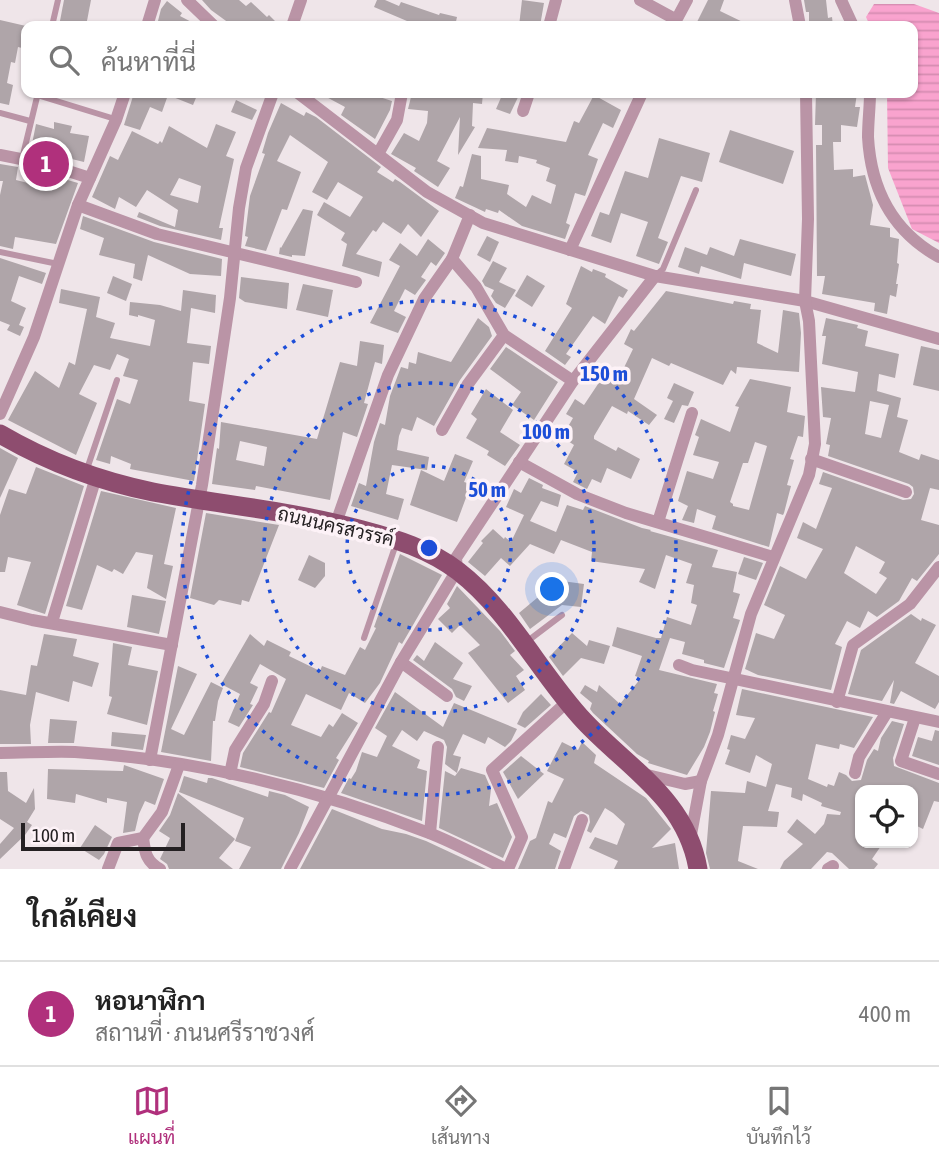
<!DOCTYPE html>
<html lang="th">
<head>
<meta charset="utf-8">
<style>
  body { margin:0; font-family:"Asap Condensed",Sarabun,sans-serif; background:#f6f6f6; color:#222 }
  .controls { position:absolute; right:21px; bottom:21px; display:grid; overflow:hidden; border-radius:14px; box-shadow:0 2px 5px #0004 }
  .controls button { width:63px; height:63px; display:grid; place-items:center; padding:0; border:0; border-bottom:2px solid #e0e0e0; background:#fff; color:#222; font:35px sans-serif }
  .scale { position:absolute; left:21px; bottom:18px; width:164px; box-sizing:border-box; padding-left:7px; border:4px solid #242022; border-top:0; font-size:19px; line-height:24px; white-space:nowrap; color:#242022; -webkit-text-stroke:5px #fdf2f7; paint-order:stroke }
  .you { position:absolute; left:553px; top:590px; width:24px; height:24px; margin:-18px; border:5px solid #fff; border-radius:50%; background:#1a73e8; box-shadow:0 0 0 10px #1a73e833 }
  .badge { display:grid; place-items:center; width:46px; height:46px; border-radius:50%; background:#b0307c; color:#fff; font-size:23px; font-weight:700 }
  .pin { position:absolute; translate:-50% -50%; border:4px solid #fff; box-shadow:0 2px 7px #0006 }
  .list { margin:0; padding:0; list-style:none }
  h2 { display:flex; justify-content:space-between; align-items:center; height:91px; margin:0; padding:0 28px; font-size:30px }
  h2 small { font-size:23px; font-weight:400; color:#767676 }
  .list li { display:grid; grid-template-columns:46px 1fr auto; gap:21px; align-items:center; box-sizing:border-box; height:105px; padding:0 28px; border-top:2px solid #e0e0e0 }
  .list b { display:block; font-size:26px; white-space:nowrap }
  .list p { margin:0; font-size:23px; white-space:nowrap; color:#767676 }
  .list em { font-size:23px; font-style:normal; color:#767676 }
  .icon { flex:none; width:38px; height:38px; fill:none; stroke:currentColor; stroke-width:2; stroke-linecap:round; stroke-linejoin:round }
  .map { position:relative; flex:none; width:939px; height:869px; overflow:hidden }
  .search { position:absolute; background:#fff; box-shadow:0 2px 5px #0004; left:21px; right:21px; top:21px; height:77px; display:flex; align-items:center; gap:18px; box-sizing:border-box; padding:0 24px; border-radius:14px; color:#767676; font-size:26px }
  .sheet { height:196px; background:#fff }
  nav { display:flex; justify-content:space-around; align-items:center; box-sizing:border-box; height:98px; border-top:2px solid #e0e0e0; background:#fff; font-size:19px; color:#767676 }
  nav a { display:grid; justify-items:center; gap:4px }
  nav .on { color:#b0307c }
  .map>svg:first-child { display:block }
  .water { fill:url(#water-rules) }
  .building { fill:#afa5a9; fill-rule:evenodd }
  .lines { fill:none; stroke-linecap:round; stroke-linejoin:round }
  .service { stroke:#ba94a6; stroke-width:6 }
  .minor { stroke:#ba94a6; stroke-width:12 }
  .primary { stroke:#8e4d6f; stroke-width:19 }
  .ring { fill:none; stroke:#1d4ed8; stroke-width:3.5; stroke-dasharray:3.5 7 }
  .labels { text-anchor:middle; stroke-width:7; stroke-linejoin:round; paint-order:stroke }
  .street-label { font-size:19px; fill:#242022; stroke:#fdf2f7 }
  .centre { fill:#1d4ed8; stroke:#fdf2f7; stroke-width:3.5 }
  .ring-label { font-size:21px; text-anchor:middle; font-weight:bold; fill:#1d4ed8; stroke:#fdf2f7; stroke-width:7; stroke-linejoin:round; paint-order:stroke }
</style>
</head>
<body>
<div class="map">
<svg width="939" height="869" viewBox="0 0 939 869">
  <defs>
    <pattern id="water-rules" width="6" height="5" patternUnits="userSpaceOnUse" patternTransform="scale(1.75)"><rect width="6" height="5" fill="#f9a3ce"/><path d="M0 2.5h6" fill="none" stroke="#d58cb1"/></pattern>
  </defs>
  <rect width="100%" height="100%" fill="#efe5e9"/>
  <polygon class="water" points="874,4 914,4 939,13 939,243 912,229 888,168 887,93 913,93 913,26 870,26 866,17"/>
  <g class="building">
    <polygon points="64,0 91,0 86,26 59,26"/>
    <polygon points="202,0 239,0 246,6 251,2 267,17 269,15 280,26 233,26 211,10"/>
    <polygon points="377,0 385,0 399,6 401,2 439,15 440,13 457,17 455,26 414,26 414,24 374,7"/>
    <polygon points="522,0 544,3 540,26 519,26"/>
    <polygon points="708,0 724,0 720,11 751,26 695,26"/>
    <polygon points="804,0 826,0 828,18 832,17 833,26 809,26 809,12 806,12"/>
    <polygon points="167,1 182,13 180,16 199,26 157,25 161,9"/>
    <polygon points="0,20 26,26 26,49 18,47 15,63 11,62 7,83 13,85 9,105 0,103"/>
    <polygon points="134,93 198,93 193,105 168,95 162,112 150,107 140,130 124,125"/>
    <polygon points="319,93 367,93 392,101 390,110 375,139 341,115 345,107"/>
    <polygon points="412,93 483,93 482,104 473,103 472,126 475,127 458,155 460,117 437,161 450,168 438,187 414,171 416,168 391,154 404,133 419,141 427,123 428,111 408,109"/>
    <polygon points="503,93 520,93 510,114 496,109"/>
    <polygon points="816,93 857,93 855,107 860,107 857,127 841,125 841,142 833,142 834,170 853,169 853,177 865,175 873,205 870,225 890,228 890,237 899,239 897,263 899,264 896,284 898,284 896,297 890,295 887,314 874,311 875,303 822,294 825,276 817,276 816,145 822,145 822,125 815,125"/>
    <polygon points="594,95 621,110 613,128 603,123 588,155 598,159 585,196 575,193 566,223 570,225 565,239 522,226 499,210 498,213 486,209 485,212 455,198 460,186 463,187 472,154 481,156 481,179 509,185 507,194 526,207 532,195 551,204 556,185 546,181 550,168 536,163 537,160 519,156 518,163 505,161 507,150 478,148 487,128 566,142 574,121 579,123"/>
    <polygon points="236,100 257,110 252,120 231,112"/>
    <polygon points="281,103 304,116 306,112 316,117 381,167 377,172 393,182 395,179 400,182 439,211 421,237 408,224 401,234 383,222 376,232 373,230 356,254 382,262 379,277 342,266 347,244 341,240 345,233 317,215 324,202 350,217 363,197 338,182 327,200 312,192 328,162 290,135 277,161 301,172 287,210 282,209 266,251 245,246 248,237 245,236 250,196 265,154 262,153 268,133"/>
    <polygon points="54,122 72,126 70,133 89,136 84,162 31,149 36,124 54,129"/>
    <path d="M216,124L236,132L226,156L234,159L219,228H223L221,240L160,226L137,217L139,212L175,227L178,210L147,190L136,207L119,197L115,209L92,197L110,156L118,160L132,131L158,144L160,141L162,143L169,126L207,148ZM179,178L201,186L198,203L170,195Z"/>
    <polygon points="730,130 794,151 783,184 719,162"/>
    <polygon points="659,138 710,153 702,182 681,176 658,238 668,242 659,264 636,256 648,222 621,213 611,243 591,236 600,212 609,215 625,171 648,178"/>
    <polygon points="0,164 18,167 16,180 40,186 43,173 78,183 56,244 15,237 13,249 0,246 0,195 3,181 0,181"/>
    <polygon points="303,209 313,211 305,256 292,255 292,257 279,254 280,247 281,248"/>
    <polygon points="83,216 154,242 222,259 221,276 190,274 148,255 142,281 133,278 135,264 99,255 104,238 80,229"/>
    <polygon points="487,236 499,242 490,262 477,255"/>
    <polygon points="428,239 445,253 436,266 431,262 421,277 426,280 415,295 405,289 394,311 406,317 398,333 370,323 400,266 389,260 400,243 417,256"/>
    <polygon points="740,239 796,254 791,276 744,263 741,279 701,266 699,274 678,267 685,247 707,255 710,247 734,256"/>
    <polygon points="0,258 46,273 42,284 19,276 11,301 26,308 19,325 24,327 20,336 7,330 10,325 0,321"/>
    <polygon points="493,261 507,268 499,282 516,290 505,308 496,303 491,296 494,290 485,286 482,281"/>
    <polygon points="581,266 592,272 593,269 606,274 605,277 628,290 623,298 619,296 605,324 593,316 566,354 571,357 565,365 545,351 572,308 566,304"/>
    <polygon points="527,275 545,286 532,307 515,296"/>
    <polygon points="113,276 132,284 126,301 107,293"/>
    <polygon points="241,277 289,283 287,309 245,302 239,298"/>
    <polygon points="303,284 333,290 328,317 296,310"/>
    <polygon points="61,289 100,297 96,317 115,323 110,338 150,346 155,320 138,315 138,317 129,315 130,302 160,305 181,311 183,290 216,295 215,313 191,308 187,343 211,346 209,364 193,362 189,401 205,404 194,481 130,469 131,464 111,456 110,464 96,460 117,399 130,404 138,380 123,376 129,359 117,354 110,370 94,365 79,394 97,403 76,455 8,420 35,371 59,388 69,362 75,365 87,309 59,303"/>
    <polygon points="666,291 733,304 734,301 751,304 750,309 761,310 757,343 778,353 783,310 799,313 801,333 799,372 737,367 736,374 731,370 723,385 671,363 669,366 652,358 634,399 657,415 649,425 628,411 627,414 612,406 594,436 594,439 616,451 618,447 640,459 631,479 607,468 601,483 592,479 587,489 573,482 578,472 564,464 574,445 562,437 573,418 566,414 575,399 584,405 600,381 595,378 600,369 618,380 633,349 624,344 631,329 634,331"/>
    <polygon points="478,318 489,327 492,336 460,380 434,426 417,417 412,431 402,428 399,436 397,450 429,457 427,470 392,465 386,494 404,499 398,520 351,506 359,483 366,486 374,442 380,423 385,425 390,396 401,367 408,369 409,362 416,364 418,352 451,362"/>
    <path d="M826,318L858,325L857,328L868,331L865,346L899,354L895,378L879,374L877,391L901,398L897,417L908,420L899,452L919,460L921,454L939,460V490L930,488L921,520L939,525V554L917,581L912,578L899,601L877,617L868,611L860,628L847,621L835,644L842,647L831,690L758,675L745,669L756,633L774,639L785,615L764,605L780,566L806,579L823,549L797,538L803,522L816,529L832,488L819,484L823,472L903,500L911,499L914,494L913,487L909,484L828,456L830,445L826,444L831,418L823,417L821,387L855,392L858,372L822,364L826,336H822ZM870,401L889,405L881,438L865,434ZM856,546L885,562L879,573L887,578L876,594L844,573Z"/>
    <path d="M360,341L384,345L382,364L375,362L364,403L368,404L357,437L343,432L330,500L256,486L255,490L212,484L217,448L219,449L221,422L317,439L340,362L357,366ZM240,441L267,447L264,466L236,460Z"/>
    <polygon points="921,346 939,350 939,391 913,385"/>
    <polygon points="506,347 558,382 534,420 512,405 521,392 490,369"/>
    <path d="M750,379L791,387L787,412L805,416L803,437L798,436L790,459L794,460L787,485L791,486L784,513L783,515L777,513L769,547L712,529L716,516L697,509L694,523L682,520L688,506L678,501L687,471L713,479L719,462L693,455L699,437L695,435L701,419L730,432L739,407L735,406ZM755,442L767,446L749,510L733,506V504L730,502L743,463H748Z"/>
    <polygon points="674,383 694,392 688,406 682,405 674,423 664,419 673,401 667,398"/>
    <polygon points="486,389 513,410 500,432 520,445 505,466 487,455 489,451 466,438 477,419 471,414"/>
    <polygon points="0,448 18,458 0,498"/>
    <polygon points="455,454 473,461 464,482 488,489 484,500 467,495 457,522 410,505 421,470 444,481"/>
    <polygon points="36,467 84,486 45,614 17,605 31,562 8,557 5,572 0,572 0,515 9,489 26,494"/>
    <polygon points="529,478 543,485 542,488 561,495 558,507 541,501 530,521 556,532 567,505 583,510 585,506 642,528 651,530 650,531 718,550 712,567 737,572 733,592 740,594 733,618 740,620 724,668 704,663 704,660 682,654 685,642 670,638 659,670 717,684 714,693 718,694 713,711 715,712 710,732 704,747 687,775 648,763 649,761 637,754 593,713 590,709 592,703 580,693 585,685 597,692 599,685 620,704 641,678 635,676 642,656 612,646 617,627 656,638 661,638 667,617 691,625 697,605 691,603 694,585 686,583 692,564 666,555 655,589 639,582 645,569 591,561 592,552 561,540 554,554 530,544 510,566 501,558 485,576 468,562 483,543 481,541 493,529 504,539 505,537 511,542 524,515 506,507 514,489 521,493"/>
    <polygon points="101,491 176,508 164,564 173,566 166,599 147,588 153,555 136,552 123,574 114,569 112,572 97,565 82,610 66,606"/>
    <polygon points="206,513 279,525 249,602 242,600 241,605 219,600 214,605 190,598"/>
    <polygon points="400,554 442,575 402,644 399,642 380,683 365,703 349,693 341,710 306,694 291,725 321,737 329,724 333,727 342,713 358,723 336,758 339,760 324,788 240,767 243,753 269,712 271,713 286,679 260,664 250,683 258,687 250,704 253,705 239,727 228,722 240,694 221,684 250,634 264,646 267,640 291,652 289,656 320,671 322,666 345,675 360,647 365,650 376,628 374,627"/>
    <polygon points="309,555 325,563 325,576 315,588 298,580"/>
    <polygon points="744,557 763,563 756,580 738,574"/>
    <polygon points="562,581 584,584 581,607 562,605 530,629 519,613 549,588 551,590 562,584"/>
    <polygon points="457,586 500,631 515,651 510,655 524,670 516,676 525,690 508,703 468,653 480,645 460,625 452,633 438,619 450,608 447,604"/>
    <polygon points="132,595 166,601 159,634 127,627"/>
    <polygon points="911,614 921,621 922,618 936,625 915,663 939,676 939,702 935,709 901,691 894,704 890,703 894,680 882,701 848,694 861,650"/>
    <polygon points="572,633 587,646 589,640 610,646 604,664 581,658 563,676 549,657"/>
    <polygon points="44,634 77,639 73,656 99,663 92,687 73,681 69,702 36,692 30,725 31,744 0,744 0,690 26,695 31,665 37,666"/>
    <polygon points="435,642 463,663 453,679 472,686 464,701 456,697 452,689 413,660 417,655 424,661"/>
    <polygon points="113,643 132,647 128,665 158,671 147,725 107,714 112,697 109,696"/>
    <polygon points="178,666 197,674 171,729 184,735 211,682 223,688 218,701 215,721 213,721 211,761 161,752"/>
    <polygon points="742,689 873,717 854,748 840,744 839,749 816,744 808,779 827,787 828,784 834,786 839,772 846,775 852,781 861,780 867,760 874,749 878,751 881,738 892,721 904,724 893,758 894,766 939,783 939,802 934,801 923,829 913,824 913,790 860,790 860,843 883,843 872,859 878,864 874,869 849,869 832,853 827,852 811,869 780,869 784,861 803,844 787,832 797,819 815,834 824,824 827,814 840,815 841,812 821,806 822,803 803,794 802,801 791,797 792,788 776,784 768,811 779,812 777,827 743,826 738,861 758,869 710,869 706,853 711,791 745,793 747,781 766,787 772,764 756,755 750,773 725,764 730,750 727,749 731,735 745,739 755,718 736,715"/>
    <polygon points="395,692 443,727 454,703 517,729 511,741 505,747 488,737 485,744 463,734 453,755 461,757 457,773 445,764 447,747 444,740 424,731 417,741 402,730 392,746 420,760 417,768 427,771 422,821 341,793 349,778 351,779 356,771 362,752 377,757 387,736 375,728"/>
    <polygon points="541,694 551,705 525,728 517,724 523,712"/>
    <polygon points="50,719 77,721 74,743 48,743"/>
    <polygon points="935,730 939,731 939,765 912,756 918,737 932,741"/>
    <polygon points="112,732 146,735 143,750 111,746"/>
    <polygon points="562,742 578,750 582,742 596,755 594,763 646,798 671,829 652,848 675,843 679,869 614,869 618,861 589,848 595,837 617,845 625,824 613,813 605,808 591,833 587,831 590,822 589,815 581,811 574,816 566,838 554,833 549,844 561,851 555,869 518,869 530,841 536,838 548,801 552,803 564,779 547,771"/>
    <polygon points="521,756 544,774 518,799 503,772"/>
    <polygon points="124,765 164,779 155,805 145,801 139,814 135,831 123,833 127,802 107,798 107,803 76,794 75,803 47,799 48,769 123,771"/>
    <polygon points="461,768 485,775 491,789 489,806 497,803 512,837 503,858 439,828 445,771 455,776"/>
    <polygon points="0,772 7,772 8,791 26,803 34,788 35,809 27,822 32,825 25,835 0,859 0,844 14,828 0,819"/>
    <polygon points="184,776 207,783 208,778 212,778 268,797 269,791 285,795 309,807 299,833 281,869 239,869 251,847 235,841 244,818 179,792"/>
    <polygon points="178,793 235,839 219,858 233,869 169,869 167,864 160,859 170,838 159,831 170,815"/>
    <polygon points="332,809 382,829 406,834 426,841 486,869 300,869"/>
    <polygon points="95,825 112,837 104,854 99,860 80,848"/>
  </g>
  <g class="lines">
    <g class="service">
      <polyline points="52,26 58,0"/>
      <polyline points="37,95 115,119"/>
      <polyline points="0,113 30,121"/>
      <polyline points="22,159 38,93"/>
      <polyline points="0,252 58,264"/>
      <polyline points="655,276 663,269 696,190"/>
      <polyline points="86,472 117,380"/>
      <polyline points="364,638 396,544"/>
      <polyline points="525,643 562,615"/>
    </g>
    <g class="minor">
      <polyline points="187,0 214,26"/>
      <polyline points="640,0 675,19"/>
      <polyline points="795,0 800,26"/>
      <polyline points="841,0 853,26"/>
      <polyline points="147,26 155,0"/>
      <polyline points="292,26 301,0"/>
      <polyline points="549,26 556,0"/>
      <polyline points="673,26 687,0"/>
      <polyline points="298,93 427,192 483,223 655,276 805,301 939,339"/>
      <path d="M870,93C870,107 868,122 868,137C871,190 892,231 939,257"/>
      <polyline points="523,111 529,93"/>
      <polyline points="378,154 397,120 402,93"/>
      <polyline points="0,155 46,164 90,178"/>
      <polyline points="78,205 157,234 356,282"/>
      <polyline points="470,215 452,259 476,287 504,335 573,381"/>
      <polyline points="570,250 642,93"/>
      <polyline points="0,414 34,337 78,205 116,120 125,93"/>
      <polyline points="442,430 468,384 504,335"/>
      <polyline points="811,459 906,492"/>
      <polyline points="519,462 577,494 626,513 773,557"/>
      <polyline points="658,522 692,413"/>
      <polyline points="336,523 388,375 424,299 452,259"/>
      <polyline points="0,612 32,620 172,645"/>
      <polyline points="52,622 96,477"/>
      <polyline points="401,662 447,696"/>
      <polyline points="679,665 692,670 939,722"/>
      <polyline points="837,702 853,645 910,604 939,567"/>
      <polyline points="915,718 901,761 939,774"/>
      <path d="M0,753C25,753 50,751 75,752C193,759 318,789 429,833C455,843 480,857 506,869"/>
      <polyline points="150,760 202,485 230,298 239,208 246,168 273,93"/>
      <polyline points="855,773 859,757 887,712"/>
      <polyline points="230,774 235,750 264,704 272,681"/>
      <polyline points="643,774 685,784 701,781"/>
      <polyline points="430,833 438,747"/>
      <path d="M143,838C145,852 146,862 160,869"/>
      <polyline points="690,840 701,781 718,735 751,614 809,475 815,444 809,321 805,301 808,219 806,93"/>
      <polyline points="108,869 118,843 143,838 162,812 179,765"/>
      <polyline points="290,869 401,662 457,570 456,558 573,381 655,276"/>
      <polyline points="508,869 522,837 492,770 567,702"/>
      <polyline points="564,869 582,820"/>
      <polyline points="828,869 833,866"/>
    </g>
    <path class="primary" d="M0,434C48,462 99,481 153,492C223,505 293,511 362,530C396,539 429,549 458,571C510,611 540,674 584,721C629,769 686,799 698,869"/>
  </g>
  <g class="ring">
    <circle cx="429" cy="548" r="82"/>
    <circle cx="429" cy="548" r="165"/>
    <circle cx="429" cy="548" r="247"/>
  </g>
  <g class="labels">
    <g class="street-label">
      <text transform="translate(336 526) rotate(13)" y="7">ถนนนครสวรรค์</text>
    </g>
  </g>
  <circle cx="429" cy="548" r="10" class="centre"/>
  <g class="ring-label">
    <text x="604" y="381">150 m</text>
    <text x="546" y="439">100 m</text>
    <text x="487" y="497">50 m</text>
  </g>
</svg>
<div class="controls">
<button><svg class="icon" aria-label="locate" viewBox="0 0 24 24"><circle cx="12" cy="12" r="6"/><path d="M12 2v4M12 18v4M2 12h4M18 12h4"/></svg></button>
</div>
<div class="scale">100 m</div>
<div class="you"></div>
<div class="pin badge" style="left:46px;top:164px">1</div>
<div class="search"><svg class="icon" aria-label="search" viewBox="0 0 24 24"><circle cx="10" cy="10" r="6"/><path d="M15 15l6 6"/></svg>ค้นหาที่นี่</div>
</div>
<section class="sheet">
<h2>ใกล้เคียง<small></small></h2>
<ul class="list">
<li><span class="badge">1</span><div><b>หอนาฬิกา</b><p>สถานที่ · ภนนศรีราชวงศ์</p></div><em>400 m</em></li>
</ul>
</section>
<nav>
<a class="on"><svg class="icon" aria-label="map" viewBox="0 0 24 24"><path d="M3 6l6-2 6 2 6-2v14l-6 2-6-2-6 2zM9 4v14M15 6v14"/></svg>แผนที่</a>
<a><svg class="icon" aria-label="directions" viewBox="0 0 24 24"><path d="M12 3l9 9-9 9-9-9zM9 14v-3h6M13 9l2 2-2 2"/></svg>เส้นทาง</a>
<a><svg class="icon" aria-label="saved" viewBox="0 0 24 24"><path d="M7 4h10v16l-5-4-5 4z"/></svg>บันทึกไว้</a>
</nav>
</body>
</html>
